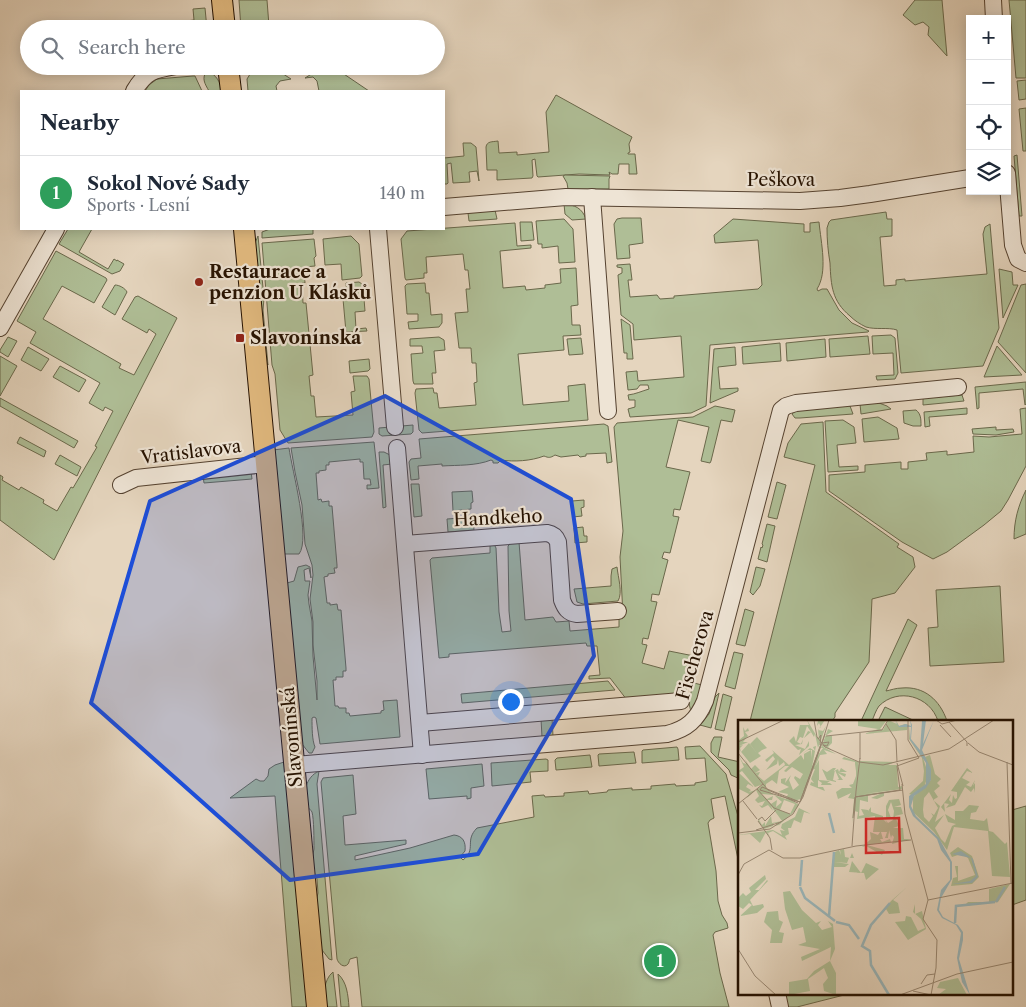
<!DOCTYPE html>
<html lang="en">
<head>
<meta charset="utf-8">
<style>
  body { margin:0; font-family:"Libre Caslon Text",serif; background:#f6f6f7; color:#1f2937 }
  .controls { position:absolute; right:15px; top:15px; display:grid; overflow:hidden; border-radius:0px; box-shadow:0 2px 12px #0003 }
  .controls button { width:45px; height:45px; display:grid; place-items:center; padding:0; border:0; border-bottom:1px solid #e0e1e3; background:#fff; color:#1f2937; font:25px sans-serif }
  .you { position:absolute; left:510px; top:701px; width:18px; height:18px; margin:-12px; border:4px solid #fff; border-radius:50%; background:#1a73e8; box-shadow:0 0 0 8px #1a73e833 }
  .badge { display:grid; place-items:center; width:32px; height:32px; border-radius:50%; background:#8f2418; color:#fff; font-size:16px; font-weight:700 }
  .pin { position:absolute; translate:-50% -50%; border:2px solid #fff; box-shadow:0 1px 5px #0006 }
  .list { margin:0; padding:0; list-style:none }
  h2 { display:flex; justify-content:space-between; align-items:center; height:65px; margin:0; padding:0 20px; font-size:21px }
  h2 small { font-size:16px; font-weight:400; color:#747a83 }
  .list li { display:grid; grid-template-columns:32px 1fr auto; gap:15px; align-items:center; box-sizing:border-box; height:75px; padding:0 20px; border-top:1px solid #e0e1e3 }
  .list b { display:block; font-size:19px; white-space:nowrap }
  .list p { margin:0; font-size:16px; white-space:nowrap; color:#747a83 }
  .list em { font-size:16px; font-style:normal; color:#747a83 }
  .icon { flex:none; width:28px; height:28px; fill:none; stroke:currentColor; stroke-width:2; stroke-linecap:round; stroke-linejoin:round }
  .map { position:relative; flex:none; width:1026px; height:1007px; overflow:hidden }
  .search { position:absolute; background:#fff; box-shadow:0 2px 12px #0003; left:20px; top:20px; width:425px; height:55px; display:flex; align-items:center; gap:12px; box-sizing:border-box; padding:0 18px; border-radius:28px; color:#747a83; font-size:19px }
  .panel { position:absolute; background:#fff; box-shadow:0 2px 12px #0003; left:20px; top:90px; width:425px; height:140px; border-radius:0px }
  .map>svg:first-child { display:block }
  .green { fill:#afbe96; stroke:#6a684b }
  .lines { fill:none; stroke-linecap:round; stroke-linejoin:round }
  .minor-casing { stroke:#554230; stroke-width:18 }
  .major-casing { stroke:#251100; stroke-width:22 }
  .minor { stroke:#eee4d5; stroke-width:16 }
  .major { stroke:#e2ba7f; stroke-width:20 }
  .marked { fill:#1d4ed8; fill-opacity:0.2; stroke:#1d4ed8; stroke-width:4; stroke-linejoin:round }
  .poi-dot { fill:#8f2418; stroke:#eee4d5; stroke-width:2 }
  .labels { text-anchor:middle; stroke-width:4.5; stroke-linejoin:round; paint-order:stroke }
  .street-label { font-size:18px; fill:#251100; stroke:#eee4d5 }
  .poi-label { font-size:18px; font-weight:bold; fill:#251100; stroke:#eee4d5; text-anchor:start }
  .inset-river { fill:none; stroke:#99b6bb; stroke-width:2.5 }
  .inset-road { fill:none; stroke:#988772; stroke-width:1 }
  .view { fill:#d62828; fill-opacity:0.15; stroke:#d62828; stroke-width:2.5 }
  .inset-edge { fill:none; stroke:#251100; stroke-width:2.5 }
</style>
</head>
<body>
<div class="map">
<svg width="1026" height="1007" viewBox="0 0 1026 1007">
  <rect width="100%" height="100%" fill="#e5d5be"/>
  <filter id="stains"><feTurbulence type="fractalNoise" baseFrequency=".004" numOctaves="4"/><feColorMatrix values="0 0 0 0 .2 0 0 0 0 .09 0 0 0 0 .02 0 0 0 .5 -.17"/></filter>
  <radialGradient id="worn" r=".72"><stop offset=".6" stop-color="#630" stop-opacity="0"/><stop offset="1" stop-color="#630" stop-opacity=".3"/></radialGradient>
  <g class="green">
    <polygon points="239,0 267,0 269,26 273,29 241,29"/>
    <polygon points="915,0 942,0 947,56 928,35 929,27 923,22 915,25 903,15"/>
    <polygon points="1009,0 1026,0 1026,78 1016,78"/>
    <polygon points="205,8 207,29 172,29 186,27 186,21 194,20 193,9"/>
    <polygon points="323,67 324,69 335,68 369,91 319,91 317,81 313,77 305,78"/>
    <polygon points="274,68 291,79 280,81 276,86 277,91 248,91 247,79 252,71"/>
    <path d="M207,71C217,75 220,82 222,91H209C205,84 201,78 207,71Z"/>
    <polygon points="193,76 195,76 202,91 145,91 149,85 157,79"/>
    <polygon points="1026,80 1026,99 1019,100 1017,81"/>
    <path d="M556,95L632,137L629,144L630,152L628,153V154H635L637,174H629V164H619L618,174H612L609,172L610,175L579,174L538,177L537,176L535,159L532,160L533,176L532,178L497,180V170H487L486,147C487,141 492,142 498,141L499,153L517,152V155L549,152L546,112Z"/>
    <polygon points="1026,108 1026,151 1023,151 1019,109"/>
    <polygon points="463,143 471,143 476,147 479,181 477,171 469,172 470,182 453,183 451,163 447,164 448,183 447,184 444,184 444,158 464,156"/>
    <polygon points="1017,155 1022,216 1019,216 1014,156"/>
    <polygon points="565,175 610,176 609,179 609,189 568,189 567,183 563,176"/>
    <path d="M564,204C575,205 582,208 586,219L572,220L565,214Z"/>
    <polygon points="495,210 497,219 469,221 468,213"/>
    <path d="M886,212L887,219H892V236L880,237L884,286L896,285V280L905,279V281L987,274L983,234L985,227L990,224L999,328L983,366L901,373L897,330C888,327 876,330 866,327C860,324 855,321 850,316C832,301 831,286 830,263C828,251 827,240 827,228L829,222L831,220Z"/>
    <polygon points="622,218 641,218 643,243 629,245 630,258 617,259 614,224 617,219"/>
    <polygon points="564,219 573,229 575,262 559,263 558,246 542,248 542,244 538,244 536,221"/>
    <path d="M733,219L804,224V232H810V223L819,222C821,243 828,272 817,289L818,291L822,289H827L839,310L852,323L869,331L868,332L710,345L706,406L691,413L630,417L628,409L635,407V400H629L628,395C636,394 642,391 649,389L648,385H640L637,389L628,390L626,372L637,371L638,381L684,377L681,336L634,340L633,324L621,315L618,275L622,273V268L617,267V265L630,264L632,280H628L630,297L657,295L660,299L674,298V296L758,289L762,285L758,240L715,243L714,235Z"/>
    <polygon points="532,222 534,240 521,241 520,222"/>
    <polygon points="515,223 517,246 531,245 531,248 500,251 503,288 525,286 526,290 545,288 545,285 561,283 560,269 576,268 578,305 571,306 572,325 580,325 581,335 563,336 564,350 518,354 523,405 569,401 568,386 585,384 588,420 422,433 419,430 415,393 416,389 433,388 434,393 437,393 439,408 476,405 474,383 477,382 476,363 472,363 471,348 459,348 455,313 468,312 466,289 470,289 468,270 465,270 463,254 426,257 427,273 424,273 424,278 406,280 405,278 401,239 407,231"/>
    <polygon points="68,229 92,229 79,252 108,269 114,259 117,261 117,260 124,264 120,271 112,274 59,244"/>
    <polygon points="270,229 313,229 313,234 262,238 262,232"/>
    <polygon points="258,236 264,298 263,310 268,365 265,359 255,243"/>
    <polygon points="351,236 359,244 362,276 360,278 342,280 341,264 325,265 323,239"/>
    <polygon points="314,239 316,256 314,258 315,266 304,267 305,283 302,283 303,303 306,303 313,375 309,376 311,396 314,396 316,417 353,415 351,392 355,391 353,376 367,376 369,379 374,432 372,437 288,443 280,430 275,374 272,365 262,243"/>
    <polygon points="56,251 106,278 107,280 94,303 62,286 43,319 121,364 119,368 134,375 156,334 149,329 147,333 122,319 135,297 138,296 177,318 54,560 0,520 0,475 3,477 2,480 19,490 21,487 44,500 43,503 57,511 71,487 73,488 97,447 95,446 113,411 105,407 103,411 89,403 100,383 30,343 36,332 17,321"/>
    <polygon points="999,269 1012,272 1013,285 1018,285 1003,318"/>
    <polygon points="359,282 362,284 363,287 365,311 355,312 356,329 366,328 367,331 346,332 343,299 347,298 346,283"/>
    <polygon points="425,283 426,293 429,293 431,315 442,314 442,323 439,327 409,329 408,322 418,321 418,314 407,314 405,286 407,284"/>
    <polygon points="1026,284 1026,373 998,342 1021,285"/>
    <path d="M115,285C119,285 125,288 127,292L115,315L102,307Z"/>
    <polygon points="621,319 630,325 633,359 627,359 627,353 624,353"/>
    <polygon points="891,335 895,338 898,373 895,379 877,380 876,376 894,375 893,353 873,354 872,336"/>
    <polygon points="868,336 870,354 830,357 829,339"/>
    <polygon points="8,337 17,341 8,357 0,352 0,350"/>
    <polygon points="439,337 444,340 445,350 434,351 436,373 432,373 433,384 414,384 413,381 411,354 423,353 422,346 410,346 410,339"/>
    <polygon points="581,338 583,354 569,355 567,339"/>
    <polygon points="825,339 826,357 787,361 786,343"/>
    <polygon points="780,343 781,361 743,364 742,347"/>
    <polygon points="997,346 1022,375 984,377"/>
    <polygon points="28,347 49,359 41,371 21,360"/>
    <polygon points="735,347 736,365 718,367 720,389 738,388 738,391 710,403 714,349"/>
    <polygon points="0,356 17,366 0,396"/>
    <polygon points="369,359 370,369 368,371 350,373 349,361"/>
    <polygon points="60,366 86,380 79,392 53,377"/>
    <polygon points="1026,382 1026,404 1025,405 1023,389 979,393 979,408 977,409 975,387"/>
    <polygon points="962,395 964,401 923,405 923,398"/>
    <polygon points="0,398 78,441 74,448 0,406"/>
    <polygon points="879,403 887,406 891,409 861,414 860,404"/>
    <polygon points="848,405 850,406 853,414 800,418 795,418 792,414 797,410"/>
    <polygon points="715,406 735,410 732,422 721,420 711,461 710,463 701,461 709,427 678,420 666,467 690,472 680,510 674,509 673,516 679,517 670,553 664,552 662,558 668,560 659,595 652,594 651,601 657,602 648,639 643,638 642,644 647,645 642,663 664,669 669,651 694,656 684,699 627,700 610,678 589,679 589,676 600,675 597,646 587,646 586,643 449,654 449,657 439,658 430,560 432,558 490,553 490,544 494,544 496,548 499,612 502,632 511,631 509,611 508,546 511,543 519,542 525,620 553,617 556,622 569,621 570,631 619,627 619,617 623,616 620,557 623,531 614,427 617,423 693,417"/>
    <polygon points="967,408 967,414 929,417 930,426 925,427 924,412"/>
    <polygon points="1026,408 1026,466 1008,500 1001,511 984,525 947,552 933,559 902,542 829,491 829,475 865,472 865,465 901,462 901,469 908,469 908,462 927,460 926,453 947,451 947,455 974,452 973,436 989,437 1022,434 1020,409"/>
    <path d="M916,410C921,414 921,419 921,426H913L904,423L903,411Z"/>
    <polygon points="878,417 897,428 899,439 864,442 862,419"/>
    <polygon points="843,420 854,427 856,443 837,445 839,467 858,466 858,470 828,472 825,421"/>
    <polygon points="823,422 826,492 899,544 897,547 913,557 915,567 895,593 872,599 869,662 835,713 835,717 832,721 750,721 815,465 784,457 788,443 801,424"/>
    <path d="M604,424L608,426L612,462L607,463L606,453L586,454V456L580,457L578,455L561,457L555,455C550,458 549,458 544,456C531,461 514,462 501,460L498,463H493V461L491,460C476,466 458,465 442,466V464L418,466L419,479L411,480L409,462L411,459L421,458L419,439Z"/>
    <polygon points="413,425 413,432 411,434 382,436 379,434 379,428"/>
    <polygon points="996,427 996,430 1013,429 1014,432 996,435 973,434 972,429"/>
    <polygon points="20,437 46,451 44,457 17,443"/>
    <path d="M374,442L379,488L367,489V485H371L370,479H364L363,462H360V459L329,462V465H326V470L319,471V473H316L318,500L321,499L322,502L329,501V506H332L337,565V568H334L335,573L328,574V576L324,577L327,603H330V605L337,604L338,610H341L346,668V671H343V677H336V680H333L335,706H338L339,708H346V713H349L350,716L381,713V711L384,710L383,701L397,700L400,737L320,744L316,718L314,717L312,718C312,727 312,740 315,747L312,753H309L302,744L287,583L294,581L298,567L306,565L310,567L311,578L309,568L304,570L305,581H310L308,595L309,604L312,621L313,656L317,700V681L313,645V622L310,599L313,575L312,565L305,544L302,505L295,472L291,448Z"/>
    <path d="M289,448C292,470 311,539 299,554H284L276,465L273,450Z"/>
    <polygon points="379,452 384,452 390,455 392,464 383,465 386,507 383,508"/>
    <polygon points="60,455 81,467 77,476 55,464"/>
    <polygon points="251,471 252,479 204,483 203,476"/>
    <polygon points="777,482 786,485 777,519 768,517"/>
    <polygon points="411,484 419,484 422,516 414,517"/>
    <path d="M1026,490V534L1014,539C1014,521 1018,506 1026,490Z"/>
    <polygon points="472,491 473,502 471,503 471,509 453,511 452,492"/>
    <polygon points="584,500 584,507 581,508 582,516 573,517 572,501"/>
    <polygon points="473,517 474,530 448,532 447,519"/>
    <polygon points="767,524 775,526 767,562 758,559 761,547 762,548 763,545 762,544"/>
    <polygon points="583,527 584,536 587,536 587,542 575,543 574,528"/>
    <path d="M617,567C618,577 623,593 618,601L583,604L577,602L574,589L611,586V576L612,569Z"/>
    <polygon points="756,567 765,569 760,586 753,595 750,592"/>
    <polygon points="1000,586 1004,662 930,666 928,628 938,627 936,590"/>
    <polygon points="745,609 754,612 745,646 736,644"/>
    <path d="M908,619L917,625L886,691C891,690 896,688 902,688C924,686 940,700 947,721H938C930,696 898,687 879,706C876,710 874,716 872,721H861Z"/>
    <polygon points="734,652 743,654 735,689 725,686"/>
    <polygon points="608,681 615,690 462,703 461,694"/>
    <path d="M694,683L702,685L692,712C686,703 691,693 694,683Z"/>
    <polygon points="719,693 711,728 700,725 709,714 715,697"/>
    <polygon points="723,694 732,697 724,731 715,729"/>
    <polygon points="885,707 915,721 878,721"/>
    <polygon points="552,718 553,736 542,737 541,719"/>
    <polygon points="714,737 722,737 718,757 740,762 740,779 731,775 729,770 711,752 711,743"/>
    <path d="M700,746L726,774L727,778L740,823V869L725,796L711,799L714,818L710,820L708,823L716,871L718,901L722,915L727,923L728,928L715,932L713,935L720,973L729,1007H362L357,957L350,959C349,961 349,963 348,964C344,969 338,963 337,959L321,782L323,778L353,775L356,814L343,816L345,845L406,840V844L355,856V860L410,848L454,835C463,836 466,842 465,851L460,857L463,860C477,849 464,841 477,828L534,817L532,796L544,795L545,797L564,796V793L588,791L589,794L607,792L608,790L632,788V790L651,789V786L675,784L676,786L695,785V783L707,781L705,758L686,759L685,747Z"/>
    <polygon points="677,747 678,749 679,760 642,763 642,751 643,750"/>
    <polygon points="634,752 636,763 599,766 598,755 599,754"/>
    <polygon points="590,755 592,767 556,770 555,760 557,758"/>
    <polygon points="546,759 548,760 548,771 530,772 531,782 492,786 491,763"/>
    <polygon points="284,762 308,1007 292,1007 275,796 230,798 256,779 260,781 264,781 268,776 269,769 275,765"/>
    <polygon points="482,764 484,786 471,788 471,798 467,799 467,796 429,799 426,769"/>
    <path d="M319,771L317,784L332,960L329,959L322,950L319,943L316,902L318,893L317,879L314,872L313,854L314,849C314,841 314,819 312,812C311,810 308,808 307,806C302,793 306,777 319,771Z"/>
    <polygon points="1026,806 1026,900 1012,905 1012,810"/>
    <path d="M333,972L337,1007H325C324,995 323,980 333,972Z"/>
    <path d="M338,974C347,982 348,995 349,1007H341Z"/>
    <polygon points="785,993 852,993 797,1007 788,1007"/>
  </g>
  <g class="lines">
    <defs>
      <g id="minor">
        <polyline points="993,0 994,19"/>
        <path d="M134,91C146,71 153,70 176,66"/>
        <polyline points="1007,173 1013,245 1018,259 1026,263"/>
        <polyline points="592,197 608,411"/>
        <polyline points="444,207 566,197 800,201 840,198 870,194 970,178"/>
        <polyline points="378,229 395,427"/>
        <polyline points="0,328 56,229"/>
        <polyline points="397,448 422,755"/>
        <polyline points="121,485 136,478 266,464"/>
        <path d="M405,544L547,533C553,534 556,537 558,542L562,600C565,608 568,613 577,614L618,611"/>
        <polyline points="420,723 681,701"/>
        <path d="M295,765L667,734C687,729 697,720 705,701L781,410L786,406L796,403L958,387"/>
        <polyline points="777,993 780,1007"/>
      </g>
      <g id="major">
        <polyline points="222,0 225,29"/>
        <polyline points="228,66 231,91"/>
        <polyline points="244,229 317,1007"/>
      </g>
    </defs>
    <use href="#minor" class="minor-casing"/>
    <use href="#major" class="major-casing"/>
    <use href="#minor" class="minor"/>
    <use href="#major" class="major"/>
  </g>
  <path class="marked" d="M385,396L571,499L594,656L478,854L290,880L91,703L150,501Z"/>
  <g class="poi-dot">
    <circle cx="199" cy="282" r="5"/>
    <rect x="235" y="333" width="10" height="10" rx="2.5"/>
  </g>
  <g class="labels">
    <g class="street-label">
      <text x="781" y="186">Peškova</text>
      <text transform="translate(191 452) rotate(-7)" y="6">Vratislavova</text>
      <text transform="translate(498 518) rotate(-3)" y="6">Handkeho</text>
      <text transform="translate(695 655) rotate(-74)" y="6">Fischerova</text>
      <text transform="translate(292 737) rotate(-95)" y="6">Slavonínská</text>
    </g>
    <g class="poi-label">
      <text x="209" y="278">Restaurace a<tspan x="209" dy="21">penzion U Klásků</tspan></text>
      <text x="250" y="344">Slavonínská</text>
    </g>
  </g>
  <g transform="translate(738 720)">
    <rect width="275" height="275" fill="#e5d5be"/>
    <path d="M69,0L81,20L80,9L83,7L81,3L79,6L80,0H87L80,10L85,11L88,6L80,28L77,14L76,17L73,12L66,18L70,11L73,12L69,6L65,18L62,17L59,22L63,24L65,19L64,24L57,25L67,29L71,21V26L61,35L63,29L60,30L51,21L56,16L58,22L62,5H71ZM120,0H149L142,9L145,10L150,0L159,4L158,0L161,6L167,4H170L161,7L170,5L169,10L126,14L140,9L120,6ZM171,6L172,19L184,35L190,53L187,65L174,75L171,74L185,61L186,51L184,38L171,19ZM5,7L7,11L10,8L11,11L7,12L10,16L5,22H10L1,26L5,25L2,28L3,32L11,23L21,36L12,24L19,17L29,28L24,30L20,33L23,36L12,43L0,28L1,20L6,16ZM90,9L95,11L87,16H94V23L90,27L94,30L84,26L98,34L86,30L89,34L82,35L77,47L81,40V60L92,61L89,63H92L94,65H83L84,63L80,60V67H85L87,71L72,65L73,62L76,63L73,59L77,49L74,50L63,82L65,73L63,79L55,81L61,85L56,92L41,105L36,106L40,103H36L35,106L26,109L20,101L21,99L23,98L21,100L24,105L27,102V106L33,96L34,103L44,101L33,86L35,91L30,85L24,88L21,85L24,86L27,81L20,83L17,80L21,76L18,70L26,64L17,67L4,51L1,53L16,67L10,64L8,67L13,70L11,72L18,70L9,78L11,74L1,69L0,51L6,47L0,34L5,43L9,44L7,39L13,49L17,45L22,50L17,53L22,52L20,56L26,61L47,45L46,42L41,46L40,39L39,44L28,50L37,39L35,36L29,42L27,40L36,33L34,30L51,45L63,35L66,40V34L73,30V38L74,30H70L64,34L72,28L77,31L75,27L78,26L74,47L86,14L79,36L85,28H83ZM47,46H51L46,51L48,52L54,47L65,54L62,59L57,56L56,58L61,65L55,70L51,60L53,55L47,63L48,58L43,59V63L51,67L40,72L50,74L48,79L36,75L44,82L38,87L39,80L33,84L29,80H34L35,76L29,79L23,74L36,75L28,68V64L34,60L39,64L41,51ZM46,80L57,84L52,94L42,90ZM192,35L197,54L203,59L199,63L202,66L196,71L200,77L195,80L202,86L197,102L206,95L197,108L203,119L207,123L214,106L218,104L210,102L207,94L217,100V91H225L231,85L241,86L238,92L233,93L232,99L246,101L249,98L251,111L255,112L267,124L269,122L272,157L254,156L250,111L216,107L209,130L196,112L175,92V77L193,60L187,37ZM191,72L200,88L196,95L193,93L195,96L191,102L186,97L185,90L186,78ZM106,37L121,42L120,46L122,41L157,42L150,45H159L160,67L164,66V69L126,74L154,71L146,73V76L139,79L133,78L144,73L130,75V82L122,80L121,96L126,95L123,89L130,90V85V91L133,87V92L145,96V99L149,103L147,99L150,103L155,100L156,91L153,82L150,90L153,98H148V86L151,80L161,79L163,85L156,87H163L165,94L157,96L161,106L155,108H165L166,119H173L154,124L156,117L154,115L153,118L151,110V117L150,112V118H147L149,112H143L145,119H142L144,122L152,119L153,122L129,125L147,130L144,135L128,126L124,127L133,119L132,112L140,115L142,112H135L137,96L119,99L120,92L116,91L114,103L116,79L110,78L113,73L100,79L98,72L104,68H114L111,65L115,64L118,56V44L117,51V42L104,39ZM95,48H98L96,51L100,49L101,52L103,48L109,52H101L108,54L107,57L100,53L105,60H99L101,59L97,50L95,60L98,61V62L89,60L84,49L89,52ZM229,48L235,53L229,51L224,58L232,62L228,65L233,67L237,60L235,66L237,63V73L236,68L233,72L227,67L217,85L208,88L211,84L206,83L207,92L203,87L213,74L211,80L214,83L215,75L217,79L219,78V72L213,71ZM61,88L73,94L66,92L63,103L56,100L53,108H50L51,114L47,116L49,120L35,111L30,113L32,117L28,112L22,123L12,114L0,115L35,110L44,115L42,110L47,111L43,108L44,104L57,97ZM220,127L234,136L241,157L234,164L213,166L215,158L219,157L217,146H220V161L237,155L230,138L223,134L214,137L212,133ZM106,129L107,137L112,138L114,133L116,138H111L109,143L96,142L111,144L107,147H95L92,196L94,142L97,132L101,130L103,135L102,130ZM114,141L123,153L128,143L141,149L128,160L126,153L111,152ZM27,155L28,159L17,170H21L29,160L30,161L12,180L15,186L25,184L26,187L19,193L2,196L14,185L11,183L5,189L0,186V178L5,173L8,176L13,172L11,168ZM272,164L260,182L226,186L230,182H251V169ZM169,167L155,180L160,183L162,193L151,194L148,189L143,195L153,181ZM52,171L64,190L78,203L83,201L80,205L84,210L94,207L90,201L95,204L97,229L92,241L98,253V275L86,271L85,264L90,258L86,248L70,259L72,271L51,275V262L69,259L76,251L92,241L93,227L64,241L63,237L82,229L60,225L68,222L65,207L54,210L47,189L45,172ZM177,184V194L184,191L188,209L170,220L157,202L167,201L168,196L173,197L180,211L187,208L183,199L175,192ZM40,191L41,200L45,202L41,212L46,213L44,223H32L34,210L26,202L29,192ZM220,258L229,275H200L208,269L199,268L202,262Z" fill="#afbe96" fill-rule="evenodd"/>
    <path d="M156,0L161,6L168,4L173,6L172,0L174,5L173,19L182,30L184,1L188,0L185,24L196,0L184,30L193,49V60L188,68L176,76L173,86L178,96L201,118L214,142V159L203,178L201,190L205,197L220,205L225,212V220L221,239L232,275L224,262L219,238L223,213L218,205L204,198L199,190L203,170L212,160V142L203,130L199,119L175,96L171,87V76L188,64V43L172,20L173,7H161ZM223,131L235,139L240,157L234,163L214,164L232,161L238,156L233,138L214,134Z" fill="#99b6bb"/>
    <path class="inset-river" d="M91,93L96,113M62,166L64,140M62,167L67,178L97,201M258,182L267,167M91,196L96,132M98,202L111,205L121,219M217,203L218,186L257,182M151,275L133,245L132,231L124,226L133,205L152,183"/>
    <path class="inset-road" d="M76,0L79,17L87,27L121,42L145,45L211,29L256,0M198,0L204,4L219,0M211,2L229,22V26M148,4L158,20L159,42M202,5L213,17M122,13V39M88,16L144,10L150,0M80,19L83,15L82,25M0,22L46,0M84,23L91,22L89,26L85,25M84,23L91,0M230,23L241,32L275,45M83,24L62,82L24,67L22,70L62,82L83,25M0,33L30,70L60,83M269,42L273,163M159,43L165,66M164,64L167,94L190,180L185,199L199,220L198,248L193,275M19,69L36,88L52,94M118,71L122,38M117,77L165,70M5,81L19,99M0,84L25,64M115,98L117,77L162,70L159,46L181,38L170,20V0M20,100L24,97L27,101L38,90M20,101L32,118L34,130M18,110L43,102M0,113L32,109L55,94L65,77L87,14M114,126L118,71M0,155L6,144L31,130L45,138H62L118,126L173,120M190,180L275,163M0,229L17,256L38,275M183,264L189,255L197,254M175,271L193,275M162,275L219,254L275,242"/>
    <path class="view" d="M161,98L162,132L128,133V99Z"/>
    <rect width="275" height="275" class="inset-edge"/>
  </g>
  <rect width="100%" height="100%" filter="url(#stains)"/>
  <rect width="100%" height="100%" fill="url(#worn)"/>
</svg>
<div class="controls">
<button>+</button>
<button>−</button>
<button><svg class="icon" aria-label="locate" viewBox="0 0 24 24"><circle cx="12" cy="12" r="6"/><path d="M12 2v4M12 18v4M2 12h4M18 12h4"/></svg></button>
<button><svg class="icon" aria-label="layers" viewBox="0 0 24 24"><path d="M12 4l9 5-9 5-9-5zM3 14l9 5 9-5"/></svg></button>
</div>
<div class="you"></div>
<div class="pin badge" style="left:660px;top:961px;background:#2e9e5b">1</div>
<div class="search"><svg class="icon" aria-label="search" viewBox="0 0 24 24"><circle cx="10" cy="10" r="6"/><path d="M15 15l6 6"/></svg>Search here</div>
<section class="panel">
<h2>Nearby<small></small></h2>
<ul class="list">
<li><span class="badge" style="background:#2e9e5b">1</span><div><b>Sokol Nové Sady</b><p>Sports · Lesní</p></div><em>140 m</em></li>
</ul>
</section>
</div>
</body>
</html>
